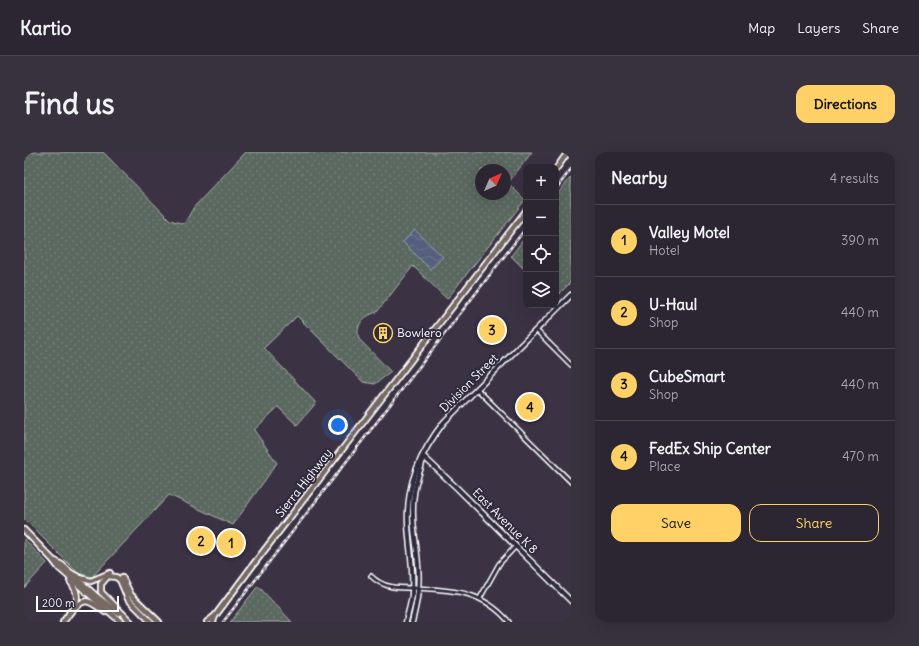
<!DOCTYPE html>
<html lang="en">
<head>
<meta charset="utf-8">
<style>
  body { margin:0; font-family:Delius,sans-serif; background:#38323f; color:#f1f3f6 }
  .controls { position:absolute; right:12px; top:12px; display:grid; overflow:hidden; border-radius:8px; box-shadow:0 4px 16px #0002 }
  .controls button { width:36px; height:36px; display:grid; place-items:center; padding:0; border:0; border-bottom:1px solid #48434e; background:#2c2633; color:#f1f3f6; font:20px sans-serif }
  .compass { position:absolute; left:451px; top:12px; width:36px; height:36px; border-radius:50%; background:#2c2633; box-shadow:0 4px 16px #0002; rotate:45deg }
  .scale { position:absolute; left:12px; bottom:10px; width:83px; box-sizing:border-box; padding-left:4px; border:2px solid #fff; border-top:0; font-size:11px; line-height:14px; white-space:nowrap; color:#fff; -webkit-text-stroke:3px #2f2a3d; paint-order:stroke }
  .you { position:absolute; left:314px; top:273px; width:14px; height:14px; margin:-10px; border:3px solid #fff; border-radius:50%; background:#1a73e8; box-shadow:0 0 0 6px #1a73e833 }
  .badge { display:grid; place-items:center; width:26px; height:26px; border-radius:50%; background:#ffd166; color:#111; font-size:13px; font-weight:700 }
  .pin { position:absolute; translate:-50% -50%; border:2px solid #fff; box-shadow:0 1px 4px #0006 }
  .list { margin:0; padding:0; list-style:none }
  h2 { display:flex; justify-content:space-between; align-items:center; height:52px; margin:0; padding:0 16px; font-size:17px }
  h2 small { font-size:13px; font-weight:400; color:#a6a5ac }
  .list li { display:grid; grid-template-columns:26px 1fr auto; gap:12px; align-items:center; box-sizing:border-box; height:72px; padding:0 16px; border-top:1px solid #48434e }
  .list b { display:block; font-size:15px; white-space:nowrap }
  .list p { margin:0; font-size:13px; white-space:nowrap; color:#a6a5ac }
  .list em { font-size:13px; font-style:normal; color:#a6a5ac }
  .actions { display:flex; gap:8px; padding:12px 16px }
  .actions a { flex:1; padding:9px 0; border:1px solid #ffd166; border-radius:12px; text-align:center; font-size:14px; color:#ffd166 }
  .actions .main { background:#ffd166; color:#111 }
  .icon { flex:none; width:22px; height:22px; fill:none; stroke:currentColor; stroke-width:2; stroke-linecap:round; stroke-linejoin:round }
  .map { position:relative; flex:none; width:547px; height:470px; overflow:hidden; border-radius:12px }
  header { display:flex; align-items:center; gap:24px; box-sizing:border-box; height:56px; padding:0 20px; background:#2c2633; border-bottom:1px solid #48434e }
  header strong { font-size:19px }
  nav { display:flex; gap:22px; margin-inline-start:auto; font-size:14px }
  .intro { display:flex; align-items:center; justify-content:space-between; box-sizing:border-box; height:96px; padding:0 24px }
  h1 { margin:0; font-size:28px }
  .button { padding:10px 18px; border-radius:12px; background:#ffd166; color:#111; font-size:14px; font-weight:700 }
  main { display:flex; gap:24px; padding:0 24px }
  aside { flex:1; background:#2c2633; border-radius:12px; box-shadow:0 4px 16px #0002 }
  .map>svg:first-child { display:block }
  .grass { fill:url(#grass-dots); stroke:#acb4ae; fill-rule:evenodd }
  .water { fill:url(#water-waves); stroke:#979eb0 }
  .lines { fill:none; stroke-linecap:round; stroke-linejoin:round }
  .street-casing { stroke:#fff; stroke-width:6 }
  .secondary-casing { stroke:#fff; stroke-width:7 }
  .primary-casing { stroke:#fff; stroke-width:8 }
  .street { stroke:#2f2a3d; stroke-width:3 }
  .secondary { stroke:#2f2a3d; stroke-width:4 }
  .primary { stroke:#766964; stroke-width:4.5 }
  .rail-casing { stroke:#fff; stroke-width:2.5 }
  .rail { stroke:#2f2a3d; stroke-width:1; stroke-dasharray:3; stroke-linecap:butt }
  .labels { text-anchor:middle; stroke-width:4; stroke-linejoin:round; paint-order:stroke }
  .poi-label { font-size:12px; fill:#fff; stroke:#2f2a3d; text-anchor:start }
  .street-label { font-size:12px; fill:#fff; stroke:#2f2a3d }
</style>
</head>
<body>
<header>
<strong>Kartio</strong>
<nav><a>Map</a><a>Layers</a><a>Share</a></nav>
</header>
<div class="intro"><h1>Find us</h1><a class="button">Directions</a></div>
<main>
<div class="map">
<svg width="547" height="470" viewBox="0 0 547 470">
  <defs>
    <pattern id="grass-dots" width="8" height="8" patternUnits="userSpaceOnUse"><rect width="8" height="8" fill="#5a685e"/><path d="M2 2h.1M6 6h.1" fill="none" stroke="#737f76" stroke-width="1.8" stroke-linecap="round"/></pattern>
    <pattern id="water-waves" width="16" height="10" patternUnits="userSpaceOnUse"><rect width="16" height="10" fill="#525e7b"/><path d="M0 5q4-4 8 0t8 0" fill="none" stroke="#6c768f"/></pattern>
  </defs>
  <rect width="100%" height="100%" fill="#3b3244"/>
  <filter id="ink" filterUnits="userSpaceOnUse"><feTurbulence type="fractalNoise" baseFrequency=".025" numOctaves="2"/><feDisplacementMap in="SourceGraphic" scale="8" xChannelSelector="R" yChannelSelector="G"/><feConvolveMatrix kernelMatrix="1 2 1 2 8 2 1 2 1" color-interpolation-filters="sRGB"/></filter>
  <g filter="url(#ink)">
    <g class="grass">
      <path d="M0,0H79L146,68L160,72L170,55L222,0H508L484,31L501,48L423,147L389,114L353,160C340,164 331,172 335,187L367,220L351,232L339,230L273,164L240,196L292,251L273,273L254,255L230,278L253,311L209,373L145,343L68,425L54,421L0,367ZM457,18H481V42H457Z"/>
      <polygon points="547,25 547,130 532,145 532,44"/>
      <polygon points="502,84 502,119 487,104"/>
      <polygon points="0,387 23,411 0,436"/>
      <polygon points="234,434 268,470 206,470"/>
    </g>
    <polygon class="water" points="391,78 419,105 406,117 379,90"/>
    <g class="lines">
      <defs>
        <g id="street">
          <polyline points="512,178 547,213"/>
          <polyline points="453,237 547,330"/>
          <path d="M347,424C359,436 373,436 390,436C428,438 458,438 485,470"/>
          <polyline points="456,446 475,412 492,394"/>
        </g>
        <g id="secondary">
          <polyline points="399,304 433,336 547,449"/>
          <path d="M382,470C384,460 388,450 388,440C390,417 385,395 384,372C382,332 396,301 420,270L547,143"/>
          <path d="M388,470C393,450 396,434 394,413C393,393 388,375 389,355C389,345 391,334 394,325C396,317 399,312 399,304"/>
        </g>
        <g id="primary">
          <polyline points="532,17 544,0"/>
          <polyline points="0,378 29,408 35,416 97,470"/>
          <polyline points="31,409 38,413 71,443 94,461"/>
          <polyline points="47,421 56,426 67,429 86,421"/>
          <polyline points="98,425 107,443 135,470"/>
          <path d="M45,461C62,444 63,447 81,460"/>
          <path d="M39,470C50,455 60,447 46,429"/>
          <polyline points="107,470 77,440 77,432 84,424 92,425 96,428 104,447 127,470"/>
          <polyline points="183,470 191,464"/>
          <polyline points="189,470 191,464 229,413 502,59"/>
        </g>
      </defs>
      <use href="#street" class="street-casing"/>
      <use href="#secondary" class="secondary-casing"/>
      <use href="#primary" class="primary-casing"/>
      <use href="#street" class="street"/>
      <use href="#secondary" class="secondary"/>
      <use href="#primary" class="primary"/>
      <defs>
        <g id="rail">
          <polyline points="532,37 547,17"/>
          <polyline points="199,470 502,76"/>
        </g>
      </defs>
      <use href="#rail" class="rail-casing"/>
      <use href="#rail" class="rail"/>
    </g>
  </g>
  <defs>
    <symbol id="building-ring" viewBox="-11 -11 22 22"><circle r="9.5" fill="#2f2a3d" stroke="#ffd166" stroke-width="1.5"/><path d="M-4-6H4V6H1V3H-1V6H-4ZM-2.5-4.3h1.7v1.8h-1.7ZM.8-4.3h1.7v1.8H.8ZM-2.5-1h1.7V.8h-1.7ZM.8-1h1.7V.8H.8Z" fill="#ffd166"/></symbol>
  </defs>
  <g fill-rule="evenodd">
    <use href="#building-ring" x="348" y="170" width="22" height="22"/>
  </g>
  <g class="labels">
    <g class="poi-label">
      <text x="373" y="185">Bowlero</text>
    </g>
    <g class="street-label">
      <text transform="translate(445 231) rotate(-45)" y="4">Division Street</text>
      <text transform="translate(280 331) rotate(-52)" y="4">Sierra Highway</text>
      <text transform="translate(481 369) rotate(45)" y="4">East Avenue K 8</text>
    </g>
  </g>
</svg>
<div class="controls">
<button>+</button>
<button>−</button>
<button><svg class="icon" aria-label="locate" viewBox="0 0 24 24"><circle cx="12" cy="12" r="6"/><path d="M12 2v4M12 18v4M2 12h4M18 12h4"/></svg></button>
<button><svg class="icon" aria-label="layers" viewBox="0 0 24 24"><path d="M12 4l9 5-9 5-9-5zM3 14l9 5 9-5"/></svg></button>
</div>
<svg class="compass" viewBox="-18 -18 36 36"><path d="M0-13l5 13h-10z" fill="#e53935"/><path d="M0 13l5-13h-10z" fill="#a6a5ac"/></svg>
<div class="scale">200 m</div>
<div class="you"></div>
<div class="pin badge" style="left:207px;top:391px">1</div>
<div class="pin badge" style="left:177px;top:389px">2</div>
<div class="pin badge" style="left:468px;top:178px">3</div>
<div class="pin badge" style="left:506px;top:255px">4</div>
</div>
<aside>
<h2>Nearby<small>4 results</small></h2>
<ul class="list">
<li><span class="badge">1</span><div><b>Valley Motel</b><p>Hotel</p></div><em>390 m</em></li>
<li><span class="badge">2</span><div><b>U-Haul</b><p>Shop</p></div><em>440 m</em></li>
<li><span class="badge">3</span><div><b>CubeSmart</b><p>Shop</p></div><em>440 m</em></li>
<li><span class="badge">4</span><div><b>FedEx Ship Center</b><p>Place</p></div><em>470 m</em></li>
</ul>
<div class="actions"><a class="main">Save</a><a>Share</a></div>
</aside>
</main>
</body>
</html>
